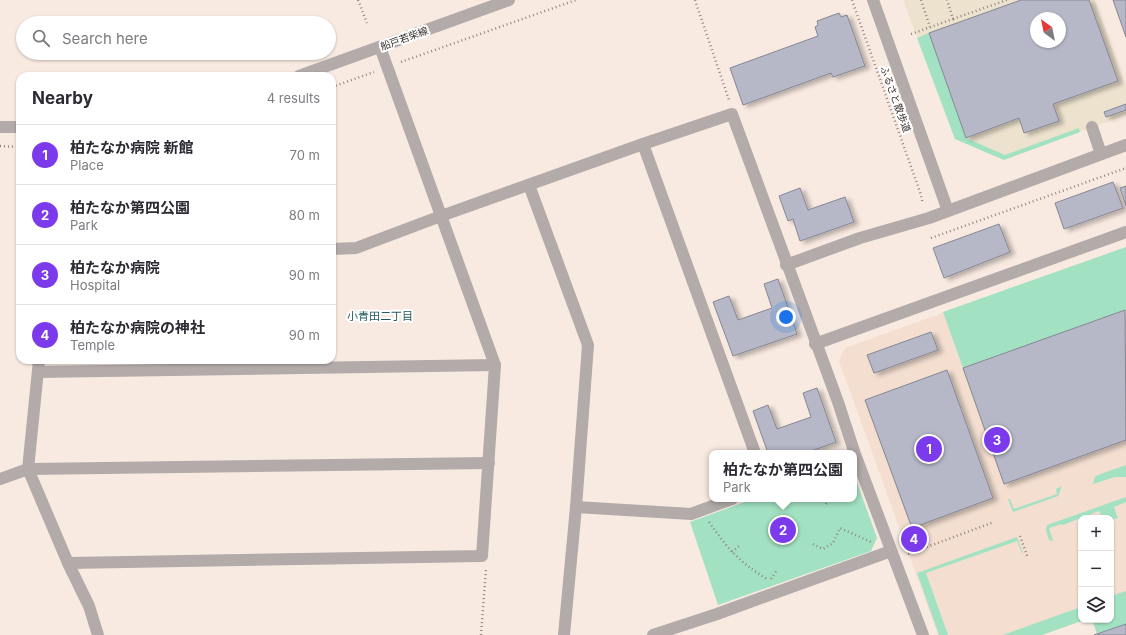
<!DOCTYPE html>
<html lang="en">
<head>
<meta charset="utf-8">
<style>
  body { margin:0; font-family:Inter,"Noto Sans JP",sans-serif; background:#f7f7f7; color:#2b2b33 }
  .controls { position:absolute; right:12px; bottom:12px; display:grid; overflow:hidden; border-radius:8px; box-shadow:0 1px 3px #0004 }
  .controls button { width:36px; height:36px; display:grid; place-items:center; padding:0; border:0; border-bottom:1px solid #e1e1e2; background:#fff; color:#2b2b33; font:20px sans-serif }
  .compass { position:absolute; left:1030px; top:12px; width:36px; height:36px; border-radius:50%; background:#fff; box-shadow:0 1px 3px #0004; rotate:327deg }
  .you { position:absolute; left:786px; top:317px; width:14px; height:14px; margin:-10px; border:3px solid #fff; border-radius:50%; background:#1a73e8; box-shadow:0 0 0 6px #1a73e833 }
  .badge { display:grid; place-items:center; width:26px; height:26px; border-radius:50%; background:#7c3aed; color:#fff; font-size:13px; font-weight:700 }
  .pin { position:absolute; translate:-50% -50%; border:2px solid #fff; box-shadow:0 1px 4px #0006 }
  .popup { position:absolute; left:709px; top:450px; width:148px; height:52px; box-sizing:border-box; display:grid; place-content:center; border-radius:8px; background:#fff; filter:drop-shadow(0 1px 3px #0005); font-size:13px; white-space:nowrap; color:#7c7c81 }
  .popup b { font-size:15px; color:#2b2b33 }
  .popup::after { content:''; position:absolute; left:50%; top:100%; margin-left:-8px; border:8px solid transparent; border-top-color:#fff }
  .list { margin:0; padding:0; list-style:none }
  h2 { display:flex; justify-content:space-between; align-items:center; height:52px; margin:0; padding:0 16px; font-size:17px }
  h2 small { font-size:13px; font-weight:400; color:#7c7c81 }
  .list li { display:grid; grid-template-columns:26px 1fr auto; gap:12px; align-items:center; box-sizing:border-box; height:60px; padding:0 16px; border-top:1px solid #e1e1e2 }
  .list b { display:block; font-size:15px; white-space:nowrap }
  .list p { margin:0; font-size:13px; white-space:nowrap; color:#7c7c81 }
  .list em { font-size:13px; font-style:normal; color:#7c7c81 }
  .icon { flex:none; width:22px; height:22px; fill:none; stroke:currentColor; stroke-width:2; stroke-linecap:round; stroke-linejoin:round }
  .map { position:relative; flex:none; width:1126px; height:635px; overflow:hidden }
  .search { position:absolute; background:#fff; box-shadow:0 1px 3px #0004; left:16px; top:16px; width:320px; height:44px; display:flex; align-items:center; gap:10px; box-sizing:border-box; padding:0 14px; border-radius:22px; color:#7c7c81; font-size:15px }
  .panel { position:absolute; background:#fff; box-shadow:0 1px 3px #0004; left:16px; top:72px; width:320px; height:292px; border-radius:12px }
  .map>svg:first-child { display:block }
  .commercial { fill:#ede2ce; fill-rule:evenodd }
  .built { fill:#f3ded0 }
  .green { fill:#a2e2c2 }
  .building { fill:#b6b8c7; stroke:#858795; fill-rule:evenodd; filter:url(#shadow) }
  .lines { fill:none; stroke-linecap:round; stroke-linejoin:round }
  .path { stroke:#918780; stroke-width:2.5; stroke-dasharray:1 3; stroke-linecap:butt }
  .minor { stroke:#b2aba9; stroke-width:12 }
  .labels { text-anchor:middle; stroke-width:4; stroke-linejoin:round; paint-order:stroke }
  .street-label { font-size:10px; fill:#38322e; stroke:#fff }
  .neighbourhood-label { font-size:11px; fill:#235e5d; stroke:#fff }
</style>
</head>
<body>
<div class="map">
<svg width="1126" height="635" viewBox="0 0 1126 635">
  <defs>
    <filter id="shadow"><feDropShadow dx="4.5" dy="2.5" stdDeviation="2" flood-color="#0004"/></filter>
  </defs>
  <rect width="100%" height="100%" fill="#f9eae1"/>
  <path class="commercial" d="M903,0H1095L1126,87V115L1004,160L955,139ZM1036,18H1060V42H1036Z"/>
  <polygon class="built" points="1126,247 1126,604 1111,610 1111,518 1081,518 1081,620 1084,620 1042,635 938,635 839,361 845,348"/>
  <g class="green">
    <polygon points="929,33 966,138 1005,155 1079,128 1080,132 1004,160 955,139 917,38"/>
    <polygon points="1126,247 1126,312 1125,310 963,368 943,312"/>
    <polygon points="1126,465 1126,477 1115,477 1093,484 1095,477 1098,475"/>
    <polygon points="854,474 877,538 871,551 718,605 690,522 753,499 854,499"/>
    <polygon points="1062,486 1058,496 1013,512 1008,499 1010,499 1014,509 1057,494 1056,489"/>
    <polygon points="1126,497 1126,502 1114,507 1118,518 1111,520 1111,518 1103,518 1099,511 1063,525 1062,524 1049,528 1053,541 1049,540 1046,530 1047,525"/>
    <polygon points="1017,537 1023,553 1022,553 1017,541 926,573 948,635 939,635 917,573"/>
    <polygon points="1126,591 1126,624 1097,634 1092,620 1111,620 1111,596"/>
    <polygon points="1081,607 1081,620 1084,620 1042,635 1003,635"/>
  </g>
  <g class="building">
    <path d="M1021,0H1089L1118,81L1053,104L1059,121L1024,133L1019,118L966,138L929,33ZM1036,18H1060V42H1036Z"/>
    <polygon points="1113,0 1126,0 1126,37"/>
    <polygon points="839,13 841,17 847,15 865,66 833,77 831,73 743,105 730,68 818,36 815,27 818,25 817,21"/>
    <polygon points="1126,104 1126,110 1106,117 1104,112"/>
    <polygon points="1113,182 1123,208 1064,229 1055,203"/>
    <polygon points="1126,186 1126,206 1120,188"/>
    <polygon points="800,188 808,210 845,197 854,222 800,241 793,219 788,221 779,196"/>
    <polygon points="999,224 1010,252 944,278 933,248"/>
    <polygon points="778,279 797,334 733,356 713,302 729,296 738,320 772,308 764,284"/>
    <polygon points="1125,310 1126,440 1004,484 963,368"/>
    <polygon points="931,332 938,350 874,373 867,355"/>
    <polygon points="947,370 993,498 912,528 865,400"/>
    <polygon points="817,388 836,442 806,453 768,453 753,411 768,405 777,429 811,417 803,393"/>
    <polygon points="1126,624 1126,635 1094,635 1097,634"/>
  </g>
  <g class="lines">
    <g class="path">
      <polyline points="358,0 367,23"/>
      <polyline points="695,0 729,100"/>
      <polyline points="852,0 920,192 923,204"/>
      <polyline points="921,0 930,27"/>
      <polyline points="953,19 1007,0"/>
      <polyline points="911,34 953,19 947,0"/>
      <polyline points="401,62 576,0"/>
      <polyline points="332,87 374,72"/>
      <polyline points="0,146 20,147"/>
      <polyline points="931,238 1126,168"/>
      <polyline points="826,504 829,499"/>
      <path d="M709,522C728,549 739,562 767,579"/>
      <polyline points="1020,536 1028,558"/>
      <polyline points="813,544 823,549 833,543 840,528 871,542"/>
      <polyline points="732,552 740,545"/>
      <polyline points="908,554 994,522"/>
      <polyline points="771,579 777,570"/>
      <polyline points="481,635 486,569"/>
    </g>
    <g class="minor">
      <polyline points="873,0 948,211"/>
      <polyline points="299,76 509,0"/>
      <polyline points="0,127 20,127"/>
      <polyline points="1092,127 1101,154"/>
      <polyline points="643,144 755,453"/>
      <polyline points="529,185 588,345 576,507 564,635"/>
      <polyline points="332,249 356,248 441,216 643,144 732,114 838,402 855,454 923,635"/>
      <polyline points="786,265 860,238 929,218 1126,145"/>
      <polyline points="815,344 1126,232"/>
      <polyline points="39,360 28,469 68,563 89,606 98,635"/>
      <polyline points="38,372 495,365"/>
      <polyline points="0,479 28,469 489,463"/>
      <polyline points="576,507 691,514 732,499"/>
      <polyline points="68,563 482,556 495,365 380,47"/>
      <polyline points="653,635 717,614 891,551"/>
    </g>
  </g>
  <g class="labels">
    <g class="street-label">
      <text transform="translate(404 38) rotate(-20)" y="4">船戸若柴線</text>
      <text transform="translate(896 99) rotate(70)" y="4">ふるさと散歩道</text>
    </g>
    <g class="neighbourhood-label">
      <text x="380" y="320">小青田二丁目</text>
    </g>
  </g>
</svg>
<div class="controls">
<button>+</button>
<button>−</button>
<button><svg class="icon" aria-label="layers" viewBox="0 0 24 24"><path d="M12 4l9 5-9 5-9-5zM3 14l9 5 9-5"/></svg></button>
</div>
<svg class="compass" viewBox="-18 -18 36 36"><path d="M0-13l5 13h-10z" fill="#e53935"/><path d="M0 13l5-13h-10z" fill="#7c7c81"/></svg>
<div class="you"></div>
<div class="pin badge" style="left:929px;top:449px">1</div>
<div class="pin badge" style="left:783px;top:530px">2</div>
<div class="popup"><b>柏たなか第四公園</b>Park</div>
<div class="pin badge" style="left:997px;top:440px">3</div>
<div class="pin badge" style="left:914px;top:539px">4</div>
<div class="search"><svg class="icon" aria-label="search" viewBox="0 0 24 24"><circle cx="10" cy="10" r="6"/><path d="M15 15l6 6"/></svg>Search here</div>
<section class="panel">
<h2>Nearby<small>4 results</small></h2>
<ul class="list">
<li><span class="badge">1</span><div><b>柏たなか病院 新館</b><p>Place</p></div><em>70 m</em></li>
<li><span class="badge">2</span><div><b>柏たなか第四公園</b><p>Park</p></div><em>80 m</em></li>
<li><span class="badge">3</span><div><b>柏たなか病院</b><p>Hospital</p></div><em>90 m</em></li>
<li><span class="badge">4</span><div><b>柏たなか病院の神社</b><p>Temple</p></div><em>90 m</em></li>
</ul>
</section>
</div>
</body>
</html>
